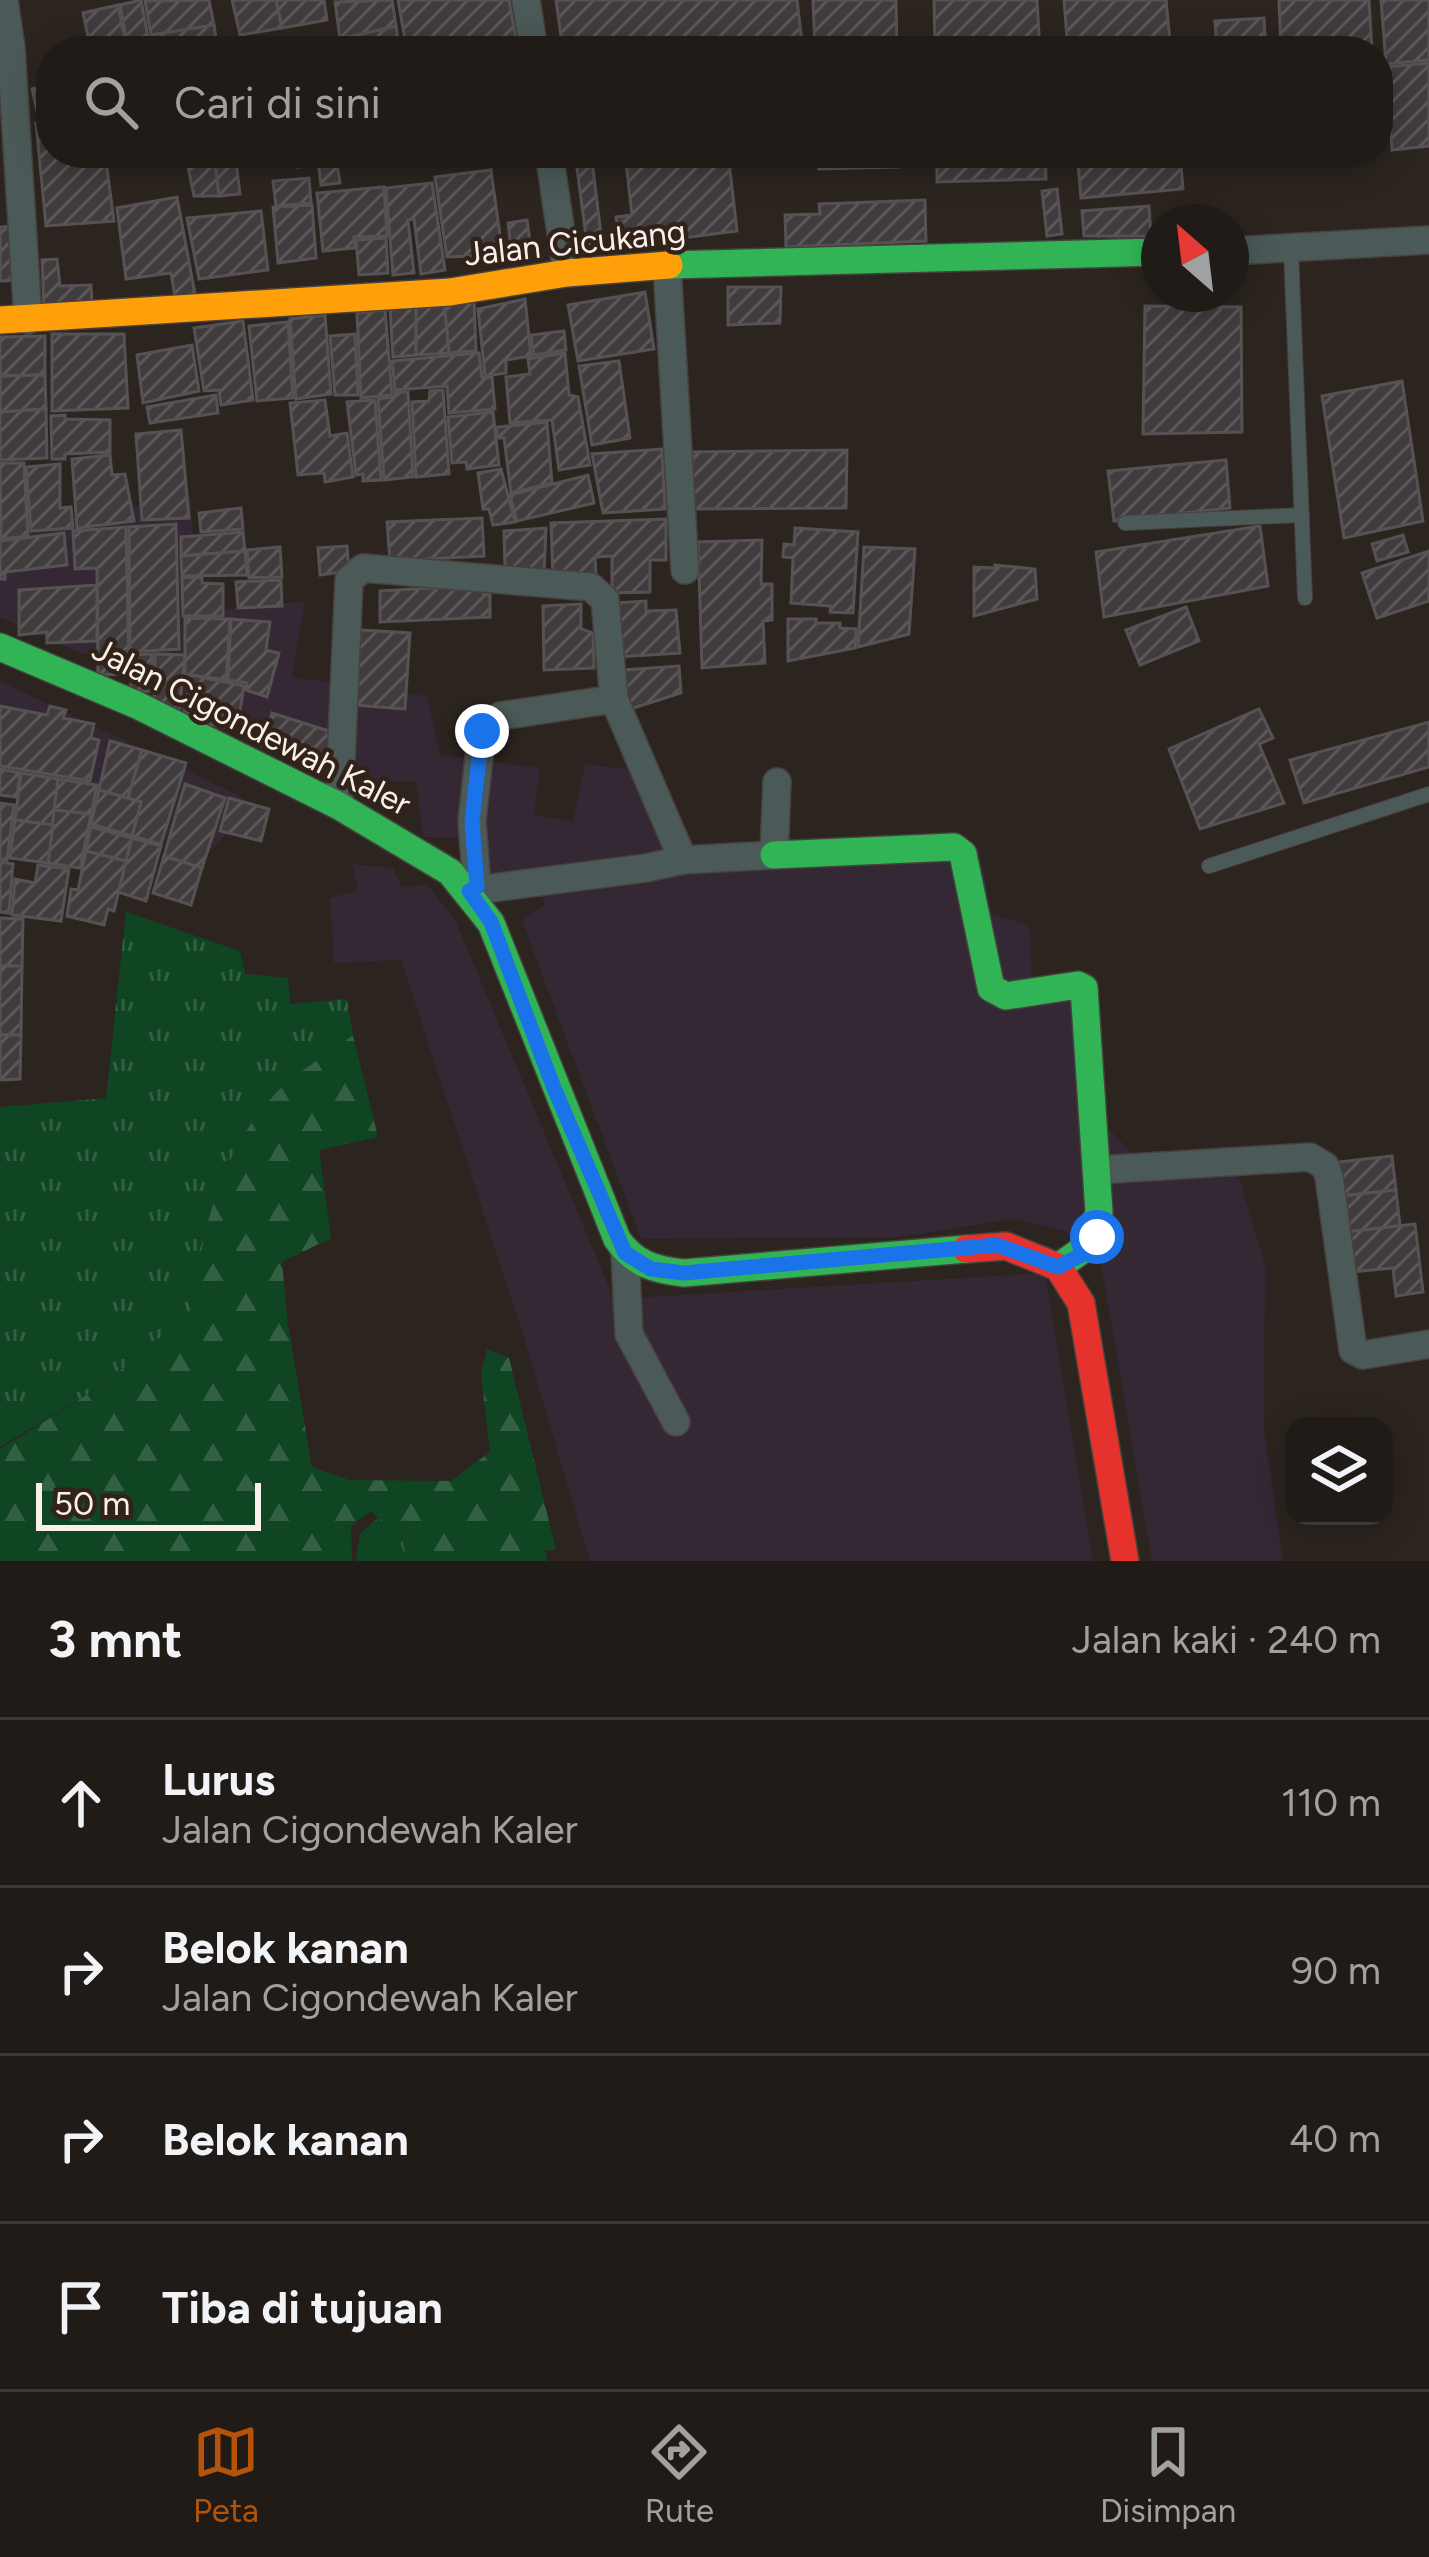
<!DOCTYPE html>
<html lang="id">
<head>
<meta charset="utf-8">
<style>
  body { margin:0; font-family:Figtree,sans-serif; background:#2d2824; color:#f1f3f6 }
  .controls { position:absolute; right:36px; bottom:36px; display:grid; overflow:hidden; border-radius:24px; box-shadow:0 6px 30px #0003 }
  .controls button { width:108px; height:108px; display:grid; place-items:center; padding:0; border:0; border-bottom:3px solid #3d3936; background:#201b17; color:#f1f3f6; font:60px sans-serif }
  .compass { position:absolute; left:1141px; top:204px; width:108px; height:108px; border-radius:50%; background:#201b17; box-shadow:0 6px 30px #0003; rotate:332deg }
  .scale { position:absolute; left:36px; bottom:30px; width:225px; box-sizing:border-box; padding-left:12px; border:6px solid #faf0e9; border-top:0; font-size:33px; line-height:42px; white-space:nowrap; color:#faf0e9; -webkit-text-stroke:9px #312319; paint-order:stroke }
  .stop { position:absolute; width:36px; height:36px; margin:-27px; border:9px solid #1a73e8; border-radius:50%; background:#fff }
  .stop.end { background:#1a73e8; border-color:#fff; box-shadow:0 3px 12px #0008 }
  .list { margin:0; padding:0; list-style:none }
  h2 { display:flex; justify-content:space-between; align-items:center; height:156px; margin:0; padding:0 48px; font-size:51px }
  h2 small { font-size:39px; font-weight:400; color:#a2a1a1 }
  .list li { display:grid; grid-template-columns:78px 1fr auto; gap:36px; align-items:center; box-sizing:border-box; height:168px; padding:0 48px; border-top:3px solid #3d3936 }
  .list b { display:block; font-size:45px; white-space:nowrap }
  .list p { margin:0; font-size:39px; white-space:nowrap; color:#a2a1a1 }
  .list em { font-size:39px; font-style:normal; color:#a2a1a1 }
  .icon { flex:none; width:66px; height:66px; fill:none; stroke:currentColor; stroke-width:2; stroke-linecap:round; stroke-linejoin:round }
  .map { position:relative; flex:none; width:1429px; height:1561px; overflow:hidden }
  .search { position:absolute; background:#201b17; box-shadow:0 6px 30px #0003; left:36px; right:36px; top:36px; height:132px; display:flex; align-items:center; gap:30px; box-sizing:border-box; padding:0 42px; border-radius:48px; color:#a2a1a1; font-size:45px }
  .sheet { height:828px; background:#201b17 }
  nav { display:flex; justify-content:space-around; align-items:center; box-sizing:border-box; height:168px; border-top:3px solid #3d3936; background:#201b17; font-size:33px; color:#a2a1a1 }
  nav a { display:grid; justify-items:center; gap:6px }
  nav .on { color:#b45309 }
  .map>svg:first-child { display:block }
  .industrial { fill:#342834 }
  .grass { fill:url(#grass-tufts) }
  .forest { fill:url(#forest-firs) }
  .building { fill:url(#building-hatch); stroke:#565253; stroke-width:3 }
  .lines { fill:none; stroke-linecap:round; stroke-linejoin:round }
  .lane-casing { stroke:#47413c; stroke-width:16 }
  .street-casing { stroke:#47413c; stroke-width:30 }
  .fast-casing { stroke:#47413c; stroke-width:30 }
  .slow-casing { stroke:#47413c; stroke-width:30 }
  .jam-casing { stroke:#47413c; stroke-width:30 }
  .lane { stroke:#4b5a58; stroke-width:14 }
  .street { stroke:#4b5a58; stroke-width:27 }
  .fast { stroke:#30b455; stroke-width:27 }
  .slow { stroke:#ff9f0a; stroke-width:27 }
  .jam { stroke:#e5322d; stroke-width:27 }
  .route { stroke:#1a73e8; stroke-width:15 }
  .labels { text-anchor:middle; stroke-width:9; stroke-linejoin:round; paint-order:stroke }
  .street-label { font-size:33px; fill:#faf0e9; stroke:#312319 }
</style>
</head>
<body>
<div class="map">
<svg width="1429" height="1561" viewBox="0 0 1429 1561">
  <defs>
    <pattern id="grass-tufts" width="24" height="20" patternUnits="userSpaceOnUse" patternTransform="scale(3)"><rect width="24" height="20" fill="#0f4522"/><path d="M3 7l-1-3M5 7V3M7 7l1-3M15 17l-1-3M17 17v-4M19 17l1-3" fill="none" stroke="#336042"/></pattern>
    <pattern id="forest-firs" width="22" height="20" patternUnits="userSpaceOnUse" patternTransform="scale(3)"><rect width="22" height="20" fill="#0f4522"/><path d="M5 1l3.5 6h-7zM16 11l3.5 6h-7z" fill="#336042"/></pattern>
    <pattern id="building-hatch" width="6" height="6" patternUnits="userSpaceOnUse" patternTransform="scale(3)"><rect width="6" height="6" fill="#403c3d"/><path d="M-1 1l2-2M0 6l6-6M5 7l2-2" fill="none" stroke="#5c5859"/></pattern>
  </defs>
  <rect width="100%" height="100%" fill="#2b241f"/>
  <g class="industrial">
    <polygon points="191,496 195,612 305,601 292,677 427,696 440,755 540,768 534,815 573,822 585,764 659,773 697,851 978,847 992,914 1030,926 1032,990 1075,987 1096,1116 1138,1159 1235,1163 1265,1266 1264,1429 1283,1561 1152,1561 1100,1258 1064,1231 1014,1219 900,1237 641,1239 522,921 545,904 537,885 489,875 479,837 423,837 416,782 349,779 342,755 199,725 131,675 0,617 0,508 76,518"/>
    <polygon points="0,681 244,798 239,820 208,854 145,836 149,801 114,790 58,775 32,801 0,797"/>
    <polygon points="352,864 393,868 402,887 428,885 456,922 614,1299 1045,1273 1093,1561 590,1561 522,1331 401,960 334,963 330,898 358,890"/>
  </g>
  <g class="grass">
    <polygon points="126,912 240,951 245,974 288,978 290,1004 347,999 353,1035 279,1090 197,1307 104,1384 0,1447 0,1107 106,1098"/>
    <polygon points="380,1516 402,1539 408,1561 356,1561 360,1534"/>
  </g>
  <path class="forest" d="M353,1035L378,1137L319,1150L331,1238L282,1262L288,1324L312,1467L349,1480L451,1481L490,1452L481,1374L487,1349L509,1358L556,1550H545L547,1561H408L402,1539L371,1511L351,1526L352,1561H0V1449L104,1384L191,1312C203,1231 218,1152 278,1091C300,1070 329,1053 353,1035Z"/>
  <g class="building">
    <polygon points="141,0 150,48 129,51 120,5"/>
    <polygon points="209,0 214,25 151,35 145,1"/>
    <polygon points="232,0 276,0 282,28 240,35"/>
    <polygon points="276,0 324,0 327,20 282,28"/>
    <polygon points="392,0 396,26 340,39 335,2"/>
    <polygon points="398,0 509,0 518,51 407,51"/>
    <polygon points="556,0 797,0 803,51 563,51"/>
    <polygon points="813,0 896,0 897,51 815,51"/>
    <polygon points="934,0 1037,0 1040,51 935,51"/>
    <polygon points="1064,0 1166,0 1171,51 1068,51"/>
    <polygon points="1279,0 1369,0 1372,51 1281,51"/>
    <polygon points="1381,0 1429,0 1429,60 1386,64"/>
    <polygon points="118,5 127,51 91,51 83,13"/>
    <polygon points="1264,18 1266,51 1217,51 1215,21"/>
    <polygon points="214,25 218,51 154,51 151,35"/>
    <polygon points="396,26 400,51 342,51 340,39"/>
    <polygon points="325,39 323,51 256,51"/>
    <polygon points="1429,63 1429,146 1392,150 1387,67"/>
    <polygon points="51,85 51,113 38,115 32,89"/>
    <polygon points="51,122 51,153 105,153 114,221 46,226 36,123"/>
    <polygon points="189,153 235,153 240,194 219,196 215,163 191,167"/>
    <polygon points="268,153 316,153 318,165 298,167 297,158 269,161"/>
    <polygon points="317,153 335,153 340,183 321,185"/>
    <polygon points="575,153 591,153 602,242 587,244"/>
    <polygon points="625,153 728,153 737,231 620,246 616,217 632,215"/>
    <polygon points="818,153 899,153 899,167 819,169"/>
    <polygon points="937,153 1045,153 1046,179 937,182"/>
    <polygon points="1077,153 1180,153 1183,189 1081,198"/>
    <polygon points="1224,153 1272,153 1273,163 1225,166"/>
    <polygon points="215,163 219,196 194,196 188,167"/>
    <polygon points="491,170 502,250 474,253 475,256 447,257 435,177"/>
    <polygon points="309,178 311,203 276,206 273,181"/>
    <polygon points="432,183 445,270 421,274 414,219 408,220 414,273 393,275 386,188"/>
    <polygon points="384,187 387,236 354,237 355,248 323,251 317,193"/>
    <polygon points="1057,189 1062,234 1047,236 1042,191"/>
    <polygon points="177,197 195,294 175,297 171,273 126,279 117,208"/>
    <polygon points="925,200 926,241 786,247 785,215 820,214 819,204"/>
    <polygon points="312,205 316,258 278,263 273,207"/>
    <polygon points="1149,206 1151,236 1084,236 1082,211"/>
    <polygon points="261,211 268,270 199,279 187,218"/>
    <polygon points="527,220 532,256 512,259 508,223"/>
    <polygon points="16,226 21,280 0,281 0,227"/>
    <polygon points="386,238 388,273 359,275 356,240"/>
    <polygon points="57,259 60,286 91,285 92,303 44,307 42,260"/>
    <polygon points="728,287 781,287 780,323 728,325"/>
    <polygon points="645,292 654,349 578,361 568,305"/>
    <polygon points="525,299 531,356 506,360 506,373 485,376 478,309"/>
    <polygon points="474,300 476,351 449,353 444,303"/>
    <polygon points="444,303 449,353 416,355 416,306"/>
    <polygon points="416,306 416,355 393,357 390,309"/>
    <polygon points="1145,306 1241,307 1242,432 1143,434"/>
    <polygon points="385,310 392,395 361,398 357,313"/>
    <polygon points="325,315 331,394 296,399 290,319"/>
    <polygon points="243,321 253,400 221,405 219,390 204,391 194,328"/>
    <polygon points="288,322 293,398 257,401 249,326"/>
    <polygon points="564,331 566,350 534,355 531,335"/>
    <polygon points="52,334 124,334 128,408 52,411"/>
    <polygon points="355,334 358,395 335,395 330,336"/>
    <polygon points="45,336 45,375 0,376 0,337"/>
    <polygon points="192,345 199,391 143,403 137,355"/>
    <polygon points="479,353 482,378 492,377 495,409 449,413 447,386 395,390 392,361"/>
    <polygon points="565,353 569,395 578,397 590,465 559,470 552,420 510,423 506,377 530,374 528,359"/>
    <polygon points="619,361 630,438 592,445 579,366"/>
    <polygon points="45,375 46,409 0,412 0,376"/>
    <polygon points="1402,381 1423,521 1344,538 1322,396"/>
    <polygon points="443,390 449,474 416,477 412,402 429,401 430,391"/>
    <polygon points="395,392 408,392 413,477 384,480 378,399 395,397"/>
    <polygon points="216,395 218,413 150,423 147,407"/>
    <polygon points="325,400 330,436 347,433 353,477 325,482 324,473 298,475 290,403"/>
    <polygon points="375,400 381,480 363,481 363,474 356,475 347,402"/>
    <polygon points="46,409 47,458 0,460 0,412"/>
    <polygon points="493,412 499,465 467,469 466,462 452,463 448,417"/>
    <polygon points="65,415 65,419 110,420 110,452 65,454 65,459 52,459 51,416"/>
    <polygon points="547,422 552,483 511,493 504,438 497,438 497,427"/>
    <polygon points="181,430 189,518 142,520 136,434"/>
    <polygon points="662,449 665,509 603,513 592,454"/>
    <polygon points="847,450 846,508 691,509 693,452"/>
    <polygon points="110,455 112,475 125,474 134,521 77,528 72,459"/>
    <polygon points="1226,460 1230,508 1114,521 1108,471"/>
    <polygon points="0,463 24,463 28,536 1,539"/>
    <polygon points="60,464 60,508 71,507 73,528 31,531 26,467"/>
    <polygon points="501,469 515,522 493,525 489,509 483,509 478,473"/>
    <polygon points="588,475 594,503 517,521 510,495"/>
    <polygon points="241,508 243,529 201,532 199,513"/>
    <polygon points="482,518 484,556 390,561 387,522"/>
    <polygon points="666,519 666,560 650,560 650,592 612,593 612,556 595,557 596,576 553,579 551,523"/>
    <polygon points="176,524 179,649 130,652 129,527"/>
    <polygon points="1260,526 1268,586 1104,617 1096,552"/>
    <polygon points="126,527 129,674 98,675 97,568 75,569 73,531"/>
    <polygon points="546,528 544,574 505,568 504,531"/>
    <polygon points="795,528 858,532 853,613 830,612 831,606 791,603 793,558 783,557 784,544 794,545"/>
    <polygon points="243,532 245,551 181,556 181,537"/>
    <polygon points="64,533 67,565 5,572 5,579 0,579 0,541"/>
    <polygon points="1403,535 1408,552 1377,561 1372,544"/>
    <polygon points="762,540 761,584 772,584 772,620 763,621 765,663 702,668 698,542"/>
    <polygon points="347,546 349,571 320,575 318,548"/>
    <polygon points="280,547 282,577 249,578 247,550"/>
    <polygon points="864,547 915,549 909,634 858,647"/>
    <polygon points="245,551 247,575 182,576 181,556"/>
    <polygon points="1429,551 1429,601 1377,618 1362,573"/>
    <polygon points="995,565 1035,569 1037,599 974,616 974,567 995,568"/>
    <polygon points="202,577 202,583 223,584 223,616 183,616 182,578"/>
    <polygon points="281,580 282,606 238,608 236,582"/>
    <polygon points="97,585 97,641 47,643 47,632 19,635 19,590"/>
    <polygon points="484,585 484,595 490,594 490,617 380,622 380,591"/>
    <polygon points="646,601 646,611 676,610 680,653 618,657 616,603"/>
    <polygon points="581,604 581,629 593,633 594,668 544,670 543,606"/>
    <polygon points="1186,607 1199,641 1140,665 1126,630"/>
    <polygon points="185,618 230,619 226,680 185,674"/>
    <polygon points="231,619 270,622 266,650 279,653 267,697 246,690 247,683 228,680"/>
    <polygon points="788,619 816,619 816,623 840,623 840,628 856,629 855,648 788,661"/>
    <polygon points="361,630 410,633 405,709 354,705"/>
    <polygon points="152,654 152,691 131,692 130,655"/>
    <polygon points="155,654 185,655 179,712 154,709"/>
    <polygon points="679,666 681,693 627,710 623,670"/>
    <polygon points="191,675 244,686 237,729 183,720"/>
    <polygon points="0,706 47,715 50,706 66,710 63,718 94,724 91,738 99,740 90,781 0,766"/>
    <polygon points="1259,709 1273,738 1259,744 1284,803 1200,829 1169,749"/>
    <polygon points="272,713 335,733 322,767 261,746"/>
    <polygon points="1429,722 1429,767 1304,803 1290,760"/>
    <polygon points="110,741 142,750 128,798 99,790"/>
    <polygon points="142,750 186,763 161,844 132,836 141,802 128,798"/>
    <polygon points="0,769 20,773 17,797 0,795"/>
    <polygon points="21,773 58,779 53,825 15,820"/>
    <polygon points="58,779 97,785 91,814 54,810"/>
    <polygon points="185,784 225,798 202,868 164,856"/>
    <polygon points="99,790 141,802 132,836 91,824"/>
    <polygon points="229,798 269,809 261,841 220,831"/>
    <polygon points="0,803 14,805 7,860 0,859"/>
    <polygon points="54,810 91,814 80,868 48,863"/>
    <polygon points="15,820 53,825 48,863 10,858"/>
    <polygon points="91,827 132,838 126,861 86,851"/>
    <polygon points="132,838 161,846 146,901 118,892"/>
    <polygon points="86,851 126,861 114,911 108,909 104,925 67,916 71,889 78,890"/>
    <polygon points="164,856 202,868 191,905 153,893"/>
    <polygon points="0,862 13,864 9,913 0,912"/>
    <polygon points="38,865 69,869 61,921 12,915 15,879 35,883"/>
    <polygon points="0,918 23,919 22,966 0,966"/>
    <polygon points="0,966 22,966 21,1035 0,1035"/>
    <polygon points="0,1035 21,1035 20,1079 0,1080"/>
    <polygon points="1392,1156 1396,1190 1342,1196 1339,1162"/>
    <polygon points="1396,1190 1400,1226 1347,1232 1342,1196"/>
    <polygon points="1415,1224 1423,1292 1396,1296 1393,1268 1351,1272 1347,1232"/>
  </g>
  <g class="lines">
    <defs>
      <g id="lane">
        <polyline points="1291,251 1305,598"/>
        <polyline points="1125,523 1302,515"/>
        <polyline points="1209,866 1429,794"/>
      </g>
      <g id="street">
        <polyline points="4,0 11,48 28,320"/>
        <polyline points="526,0 534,51"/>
        <polyline points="549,153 567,273"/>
        <polyline points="1231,251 1429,240"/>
        <polyline points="667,266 685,570"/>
        <polyline points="339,806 349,580 363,568 591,587 605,600 614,699"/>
        <polyline points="683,860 774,855 777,782"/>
        <polyline points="469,891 646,868 683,860 614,699 500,716 482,731 472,821 477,887"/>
        <polyline points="1097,1170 1310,1157 1325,1166 1329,1177 1353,1350 1363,1355 1429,1344"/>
        <polyline points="625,1253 629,1334 676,1422"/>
      </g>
      <g id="fast">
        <polyline points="669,265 1159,252"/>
        <path d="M0,647L137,705L339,806L450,872L491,923L617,1239C634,1264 655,1270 684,1273L966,1249"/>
        <polyline points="774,855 954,847 963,854 991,988 1006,996 1078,985 1084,988 1099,1212 1088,1246 1058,1267"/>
      </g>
      <polyline id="slow" points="0,320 450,292 567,273 669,265"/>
      <polyline id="jam" points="966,1249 1006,1246 1058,1267 1081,1303 1125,1561"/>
    </defs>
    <use href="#lane" class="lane-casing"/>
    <use href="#street" class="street-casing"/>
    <use href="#fast" class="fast-casing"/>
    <use href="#slow" class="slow-casing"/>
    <use href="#jam" class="jam-casing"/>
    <use href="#lane" class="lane"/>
    <use href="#street" class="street"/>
    <use href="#fast" class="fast"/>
    <use href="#slow" class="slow"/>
    <use href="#jam" class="jam"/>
  </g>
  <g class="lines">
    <polyline class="route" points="482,731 472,821 477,887 469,891 491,922 554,1088 625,1253 651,1269 684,1273 997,1245 1058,1267 1083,1254 1097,1237"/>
  </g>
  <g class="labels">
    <g class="street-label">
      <text transform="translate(575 242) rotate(-6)" y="12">Jalan Cicukang</text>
      <text transform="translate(252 726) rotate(27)" y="12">Jalan Cigondewah Kaler</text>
    </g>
  </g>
</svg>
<div class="controls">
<button><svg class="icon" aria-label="layers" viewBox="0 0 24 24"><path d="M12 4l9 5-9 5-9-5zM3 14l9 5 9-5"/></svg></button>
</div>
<svg class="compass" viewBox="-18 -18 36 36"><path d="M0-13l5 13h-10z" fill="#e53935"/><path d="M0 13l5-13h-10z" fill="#a2a1a1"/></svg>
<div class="scale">50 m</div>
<div class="stop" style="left:1097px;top:1237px"></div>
<div class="stop end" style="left:482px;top:731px"></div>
<div class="search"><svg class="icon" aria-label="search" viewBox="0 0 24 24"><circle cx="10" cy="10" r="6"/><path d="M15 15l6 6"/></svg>Cari di sini</div>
</div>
<section class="sheet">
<h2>3 mnt<small>Jalan kaki · 240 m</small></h2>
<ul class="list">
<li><svg class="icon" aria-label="ahead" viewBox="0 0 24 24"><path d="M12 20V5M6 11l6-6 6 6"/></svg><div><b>Lurus</b><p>Jalan Cigondewah Kaler</p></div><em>110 m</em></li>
<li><svg class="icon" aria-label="right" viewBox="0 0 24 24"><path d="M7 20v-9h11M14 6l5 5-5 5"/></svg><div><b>Belok kanan</b><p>Jalan Cigondewah Kaler</p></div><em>90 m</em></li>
<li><svg class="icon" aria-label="right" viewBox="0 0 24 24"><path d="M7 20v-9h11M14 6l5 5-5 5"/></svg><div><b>Belok kanan</b></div><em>40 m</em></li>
<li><svg class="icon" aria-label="arrive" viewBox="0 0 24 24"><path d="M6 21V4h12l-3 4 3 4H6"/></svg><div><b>Tiba di tujuan</b></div></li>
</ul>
</section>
<nav>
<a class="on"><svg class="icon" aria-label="map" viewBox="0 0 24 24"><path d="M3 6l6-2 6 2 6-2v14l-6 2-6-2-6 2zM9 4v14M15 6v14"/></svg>Peta</a>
<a><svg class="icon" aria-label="directions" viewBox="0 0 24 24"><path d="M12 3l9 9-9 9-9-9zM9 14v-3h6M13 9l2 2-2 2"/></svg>Rute</a>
<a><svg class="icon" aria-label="saved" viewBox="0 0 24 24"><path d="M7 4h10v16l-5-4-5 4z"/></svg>Disimpan</a>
</nav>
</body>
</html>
